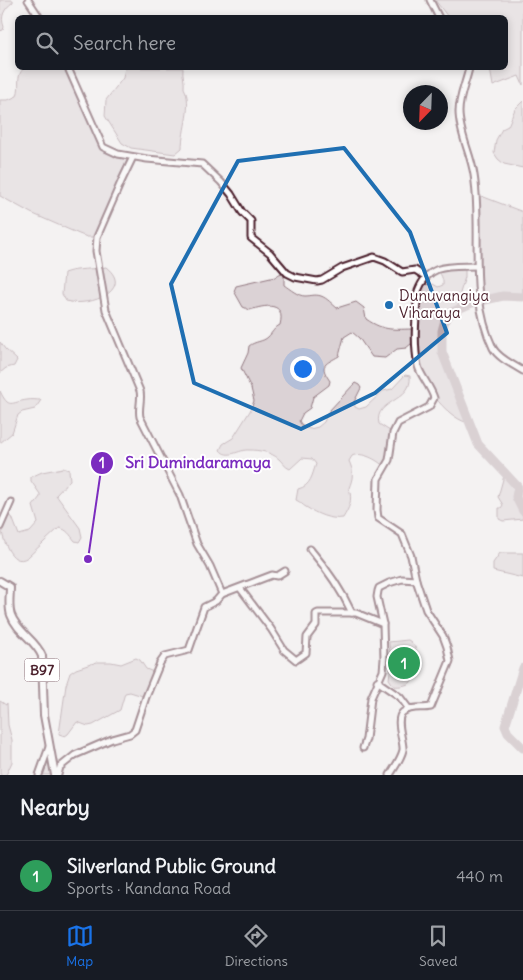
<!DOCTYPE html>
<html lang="en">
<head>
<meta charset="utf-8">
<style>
  body { margin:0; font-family:Delius,sans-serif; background:#20242c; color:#f1f3f6 }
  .compass { position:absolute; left:403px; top:85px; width:45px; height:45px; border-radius:50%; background:#171b24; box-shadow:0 2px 8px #0003; rotate:203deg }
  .you { position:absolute; left:302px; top:368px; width:18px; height:18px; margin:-12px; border:4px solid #fff; border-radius:50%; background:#1a73e8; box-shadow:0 0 0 8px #1a73e833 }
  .badge { display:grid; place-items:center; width:32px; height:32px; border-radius:50%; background:#1a73e8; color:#fff; font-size:16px; font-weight:700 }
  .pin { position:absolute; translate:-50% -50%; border:2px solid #fff; box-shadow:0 1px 5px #0006 }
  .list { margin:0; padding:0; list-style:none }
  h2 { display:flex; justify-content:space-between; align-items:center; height:65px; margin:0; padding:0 20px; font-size:21px }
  h2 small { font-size:16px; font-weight:400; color:#9ea1a6 }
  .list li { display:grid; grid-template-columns:32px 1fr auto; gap:15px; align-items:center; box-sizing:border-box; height:70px; padding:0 20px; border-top:1px solid #363941 }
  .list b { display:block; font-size:19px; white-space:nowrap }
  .list p { margin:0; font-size:16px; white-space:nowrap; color:#9ea1a6 }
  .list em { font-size:16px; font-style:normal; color:#9ea1a6 }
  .icon { flex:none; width:28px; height:28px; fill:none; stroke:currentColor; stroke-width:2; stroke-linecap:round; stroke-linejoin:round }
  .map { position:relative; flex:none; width:523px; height:775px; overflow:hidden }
  .search { position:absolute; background:#171b24; box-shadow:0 2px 8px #0003; left:15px; right:15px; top:15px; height:55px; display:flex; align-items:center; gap:12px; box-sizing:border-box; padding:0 18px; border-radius:8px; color:#9ea1a6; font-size:19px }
  .sheet { height:135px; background:#171b24 }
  nav { display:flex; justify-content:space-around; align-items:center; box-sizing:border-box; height:70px; border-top:1px solid #363941; background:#171b24; font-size:14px; color:#9ea1a6 }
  nav a { display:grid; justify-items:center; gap:2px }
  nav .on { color:#1a73e8 }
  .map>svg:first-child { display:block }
  .green { fill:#dbd2d5; stroke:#927880 }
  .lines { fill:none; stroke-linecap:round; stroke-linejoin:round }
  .river { stroke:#baa9ae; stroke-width:9 }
  .minor-casing { stroke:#4a1f2b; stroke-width:9 }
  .major-casing { stroke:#4a1f2b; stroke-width:10 }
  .minor { stroke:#fff; stroke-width:5 }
  .major { stroke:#fff; stroke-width:6 }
  .marked { fill:none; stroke:#1f6fb2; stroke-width:4; stroke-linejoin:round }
  .poi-dot { fill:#1f6fb2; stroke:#fff; stroke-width:2 }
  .labels { text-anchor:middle; stroke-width:4; stroke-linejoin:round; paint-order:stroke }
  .shield { fill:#fff; stroke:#80626b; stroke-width:1 }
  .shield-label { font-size:14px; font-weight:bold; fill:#4a1f2b }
  .poi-label { font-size:15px; fill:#4a1f2b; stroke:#fff; text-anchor:start }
  .leader { fill:none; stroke:#7b2cbf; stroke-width:2 }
  .callout-dot { fill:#7b2cbf; stroke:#fff; stroke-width:2 }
  .mark-label { font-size:15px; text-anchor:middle; font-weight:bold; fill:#fff }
  .callout-label { font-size:16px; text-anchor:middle; font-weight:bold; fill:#7b2cbf; stroke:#fff; stroke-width:4; stroke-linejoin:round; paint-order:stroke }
</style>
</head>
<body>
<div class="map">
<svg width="523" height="775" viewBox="0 0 523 775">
  <rect width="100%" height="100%" fill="#f4f2f2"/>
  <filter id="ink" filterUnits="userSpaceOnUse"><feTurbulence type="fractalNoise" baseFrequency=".02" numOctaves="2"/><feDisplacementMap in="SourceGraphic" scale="10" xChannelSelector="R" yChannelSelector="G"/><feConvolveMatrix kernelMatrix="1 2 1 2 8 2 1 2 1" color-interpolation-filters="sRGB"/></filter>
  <g filter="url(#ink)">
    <g class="green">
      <path d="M0,0H13V2C4,9 0,16 4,27L3,30L0,31Z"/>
      <polygon points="435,0 523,0 523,85 519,76 493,86 490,68 506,68 506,18 448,17"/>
      <path d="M24,68L68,69L103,147L133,157L97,237H87L79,234L31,213L0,196V100H8L17,96C21,84 15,77 24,68Z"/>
      <path d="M125,68H183C182,75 185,81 184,88C193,104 182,130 182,148L175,154L131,148L122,143L105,116L106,100L123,78Z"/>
      <polygon points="523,101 523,168 504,164 498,159 494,153 496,140 502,129 508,126 515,109"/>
      <polygon points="476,194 523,212 523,297 503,296 481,301"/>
      <path d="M465,266V277L460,293L464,299L472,303L452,312L445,320L442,331V352L470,423C450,421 423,386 419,368C416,359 417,349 416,340L406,348L397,349L385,358L372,357L359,338L352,332L344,337L339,356C326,364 318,364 330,381L329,385L313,397L310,408L303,413L299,421L303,427L310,429L318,427L324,422L328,412L355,383L359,385L361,388L354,402L355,407L359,409L366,407L383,391L392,389L405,375L410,376C413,402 373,400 379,424L393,433L385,467C377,460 362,451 352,456L349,461C354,472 353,478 349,488C353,501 349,508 343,518C330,520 317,514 306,507C302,505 301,502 296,500L298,489C311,486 312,475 316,464L312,459L302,458L290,469C285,467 283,463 279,459C271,452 259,450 249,450C239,449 228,460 220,450L223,444L233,438L250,411L254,401L251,388L241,368L248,353L249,346C255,341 263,342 268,337C273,332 274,328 280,325C286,301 265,305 250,310L243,307L234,291L236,286L275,277L284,271V285C290,289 298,296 305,296C311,296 315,294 321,296C327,298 332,304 337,308L356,302L364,308L366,319C385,332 394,329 416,329L420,285L433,284L438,287L443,285C444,278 440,275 438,268Z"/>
      <path d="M106,267C135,290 89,308 66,301L62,294L64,273C77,268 92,270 106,267Z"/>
      <polygon points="0,342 5,349 17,360 14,366 6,368 0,373"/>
      <path d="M0,391C9,410 11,402 27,400C32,399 36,400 41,400L35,409L22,412L18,415L12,433L0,443Z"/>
      <path d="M63,468L69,470L70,480L56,495L80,528L82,537L79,542L75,541C70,535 67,529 59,528L28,557C10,570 0,532 1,521C2,519 5,517 6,515L12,517L19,535L30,532L38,523L33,506L40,497V494L31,481V477L42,472Z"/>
      <polygon points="505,472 518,487 516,497 523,511 523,519 503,521 499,519 499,508 501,508 503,505 498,497"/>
      <polygon points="500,553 523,553 523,578 493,571 493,563"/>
      <path d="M408,640C420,646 418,663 413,672C412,674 413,677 412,680C411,685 399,687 394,686L389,679L391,664L389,642Z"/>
      <polygon points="136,658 140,660 146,669 156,673 146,697 130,692 125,693 120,710 93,725 88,726 77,722 68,734 65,736 59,734 66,685 70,673 76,669 97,662 111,662 121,664"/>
      <polygon points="0,701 6,705 7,703 8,725 12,740 12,762 6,775 0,775"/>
      <polygon points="49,747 55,775 39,775"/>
    </g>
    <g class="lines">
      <g class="river">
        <polyline points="523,297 503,296 472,303 452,312 445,320 442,331 442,352 478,444 518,487 516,497 523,511"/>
        <polyline points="523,668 505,726 508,733 523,748"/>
      </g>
      <defs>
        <g id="minor">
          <polyline points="28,0 40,18"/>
          <polyline points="430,0 439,18"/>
          <polyline points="68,68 103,147 118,154 147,159 202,164 221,182 231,194 242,212 251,221 251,238 270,253 287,273 295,277 317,281 322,280 342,268 374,257 385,261 402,272 415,270 426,277"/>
          <path d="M469,68C466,83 459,96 459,112C459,133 471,154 474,175C483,231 467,294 493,348C498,358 514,365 523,371"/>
          <path d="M133,157L121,182L97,237L96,251L106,310L140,391C142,400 138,408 140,417L180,495L197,544L210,566L222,594"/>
          <polyline points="0,527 11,502"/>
          <path d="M310,549C327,569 341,589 352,613"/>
          <polyline points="240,588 271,629 284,650 296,660 306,653 307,637 316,625 316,614 318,613 356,613 383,624"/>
          <polyline points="377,681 400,697 409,709"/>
          <polyline points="363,748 366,739 371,698 383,671 384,659 383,624 377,597 378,591 379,588 389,583 402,579 416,580"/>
          <polyline points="39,775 49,747"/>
          <polyline points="58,775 60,767 75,755 112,739 130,734 135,730 146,697 160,663 165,656 189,650 204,607 216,601 222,594 272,575 277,576 285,571"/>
          <path d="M390,775C394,768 401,759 403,750C404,741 394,719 403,712C411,706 422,709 431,707L450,661L447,647L443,636L426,610L416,580L411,556L402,534L378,518L377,510L378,479L389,460L393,433L398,423L429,407L434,398C431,387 420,375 418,366C413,342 416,315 418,291C429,262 451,267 477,266"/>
        </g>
        <path id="major" d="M0,581L10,587C10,596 8,607 11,615C17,632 36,640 42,656L44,715L55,775"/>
      </defs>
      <use href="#minor" class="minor-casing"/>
      <use href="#major" class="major-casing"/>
      <use href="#minor" class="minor"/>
      <use href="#major" class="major"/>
    </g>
  </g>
  <path d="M0 0H523V775H0ZM344,148L410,232L447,333L375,393L301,429L194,383L171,284L238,161Z" fill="#f4f2f2" fill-opacity=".55" fill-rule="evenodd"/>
  <path class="marked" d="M344,148L410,232L447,333L375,393L301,429L194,383L171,284L238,161Z"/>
  <circle class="poi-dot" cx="389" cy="305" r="5"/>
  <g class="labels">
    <rect class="shield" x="24.5" y="658.5" width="35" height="23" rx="4"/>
    <g class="shield-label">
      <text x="42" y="675">B97</text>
    </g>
    <g class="poi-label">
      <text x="399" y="301">Dunuvangiya<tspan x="399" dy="17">Viharaya</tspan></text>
    </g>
  </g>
  <path class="leader" d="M88 559L102 463"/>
  <g class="callout-dot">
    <circle cx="88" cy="559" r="5"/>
    <circle cx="102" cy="463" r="12"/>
  </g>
  <g class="mark-label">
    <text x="102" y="468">1</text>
  </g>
  <g class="callout-label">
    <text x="198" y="468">Sri Dumindaramaya</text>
  </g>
</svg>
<svg class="compass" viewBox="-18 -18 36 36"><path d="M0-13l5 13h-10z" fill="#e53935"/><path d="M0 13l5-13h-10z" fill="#9ea1a6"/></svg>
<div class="you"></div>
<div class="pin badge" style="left:404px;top:663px;background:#2e9e5b">1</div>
<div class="search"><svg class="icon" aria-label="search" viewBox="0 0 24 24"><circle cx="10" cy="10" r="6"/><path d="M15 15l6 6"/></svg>Search here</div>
</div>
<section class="sheet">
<h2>Nearby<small></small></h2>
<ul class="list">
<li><span class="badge" style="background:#2e9e5b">1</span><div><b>Silverland Public Ground</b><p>Sports · Kandana Road</p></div><em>440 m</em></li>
</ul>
</section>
<nav>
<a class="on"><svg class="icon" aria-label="map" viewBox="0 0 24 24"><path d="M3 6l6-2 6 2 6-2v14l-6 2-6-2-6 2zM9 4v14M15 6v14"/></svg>Map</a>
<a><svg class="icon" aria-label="directions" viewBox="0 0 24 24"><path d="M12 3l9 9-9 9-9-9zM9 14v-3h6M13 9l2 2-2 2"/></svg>Directions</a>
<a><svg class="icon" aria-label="saved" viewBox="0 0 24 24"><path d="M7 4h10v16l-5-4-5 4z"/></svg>Saved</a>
</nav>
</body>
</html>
